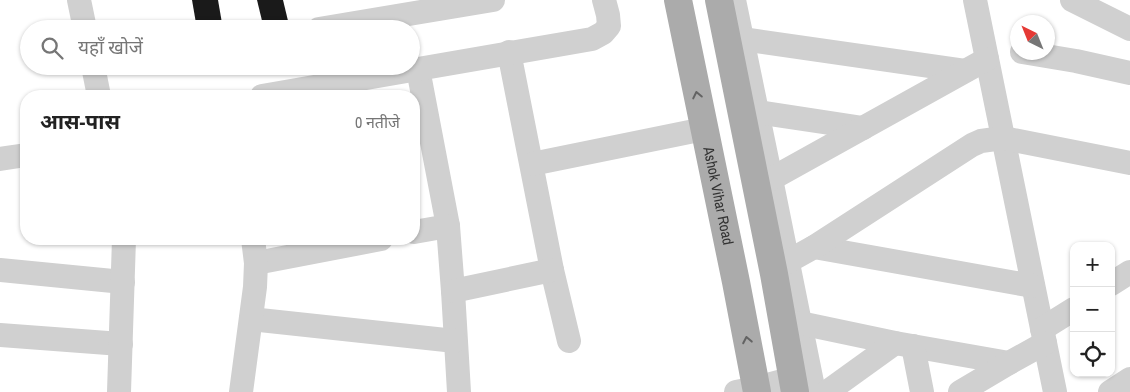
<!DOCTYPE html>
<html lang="hi">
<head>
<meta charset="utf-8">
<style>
  body { margin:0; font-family:"Archivo Narrow","Noto Sans Devanagari",sans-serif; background:#f2f2f2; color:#222 }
  .controls { position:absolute; right:15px; bottom:15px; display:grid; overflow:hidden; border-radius:10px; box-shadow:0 1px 4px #0004 }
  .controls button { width:45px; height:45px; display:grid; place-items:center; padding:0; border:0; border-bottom:1px solid #e0e0e0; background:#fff; color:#222; font:25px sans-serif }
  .compass { position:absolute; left:1010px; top:15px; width:45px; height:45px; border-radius:50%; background:#fff; box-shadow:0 1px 4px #0004; rotate:317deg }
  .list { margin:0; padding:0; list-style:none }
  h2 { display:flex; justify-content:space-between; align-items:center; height:65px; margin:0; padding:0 20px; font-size:21px }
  h2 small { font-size:16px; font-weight:400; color:#767676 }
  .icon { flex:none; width:28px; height:28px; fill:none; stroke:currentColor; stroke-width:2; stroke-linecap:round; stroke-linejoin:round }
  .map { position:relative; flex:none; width:1130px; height:392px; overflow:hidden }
  .search { position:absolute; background:#fff; box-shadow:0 1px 4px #0004; left:20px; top:20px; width:400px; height:55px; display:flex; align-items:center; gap:12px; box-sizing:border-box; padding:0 18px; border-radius:28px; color:#767676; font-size:19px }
  .panel { position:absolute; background:#fff; box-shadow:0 1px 4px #0004; left:20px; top:90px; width:400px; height:155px; border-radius:20px }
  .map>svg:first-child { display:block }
  .building { fill:#1a1a1a }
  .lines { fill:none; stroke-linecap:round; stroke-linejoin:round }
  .minor { stroke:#d0d0d0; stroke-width:24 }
  .major { stroke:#ababab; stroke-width:28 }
  .oneway { stroke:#636363 }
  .labels { text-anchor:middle; stroke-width:5; stroke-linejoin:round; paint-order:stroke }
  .street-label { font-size:15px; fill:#333; stroke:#fff }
</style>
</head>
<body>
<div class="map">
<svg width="1130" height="392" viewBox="0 0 1130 392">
  <rect width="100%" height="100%" fill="#fff"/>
  <g class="building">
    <polygon points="192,0 218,0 223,29 197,29"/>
    <polygon points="257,0 283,0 289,25 274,29 264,29"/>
  </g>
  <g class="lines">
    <g class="minor">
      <polyline points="79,0 85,29"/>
      <polyline points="734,0 771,179 814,392"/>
      <polyline points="975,0 1055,392"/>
      <polyline points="1072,0 1130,29"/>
      <polyline points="319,29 493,0"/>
      <polyline points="742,39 965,71"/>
      <polyline points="509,52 552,270 569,341"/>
      <polyline points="1022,52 1076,61 1130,73"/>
      <polyline points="93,66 99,96"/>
      <polyline points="418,69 448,226 453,291 459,392"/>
      <polyline points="262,96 592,39 603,33 609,26 608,15 604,0"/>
      <polyline points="757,112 863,128"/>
      <polyline points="0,159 26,155"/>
      <polyline points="532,164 704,129"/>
      <polyline points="771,179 987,59"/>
      <polyline points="414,232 448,226"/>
      <polyline points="814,247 1033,286"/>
      <polyline points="787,262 814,247 972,145 981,141 1003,138 1130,163"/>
      <polyline points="256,263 381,239"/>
      <polyline points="0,270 123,282"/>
      <polyline points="1111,284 1130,272"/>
      <polyline points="453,291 552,270"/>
      <polyline points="251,319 455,341"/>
      <polyline points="800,323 895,343 1009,363"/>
      <polyline points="1042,329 1074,309"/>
      <polyline points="0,335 121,344"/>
      <polyline points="913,346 922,392"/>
      <polyline points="119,392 124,239"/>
      <polyline points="241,392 255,287 256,263 253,239"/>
      <polyline points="736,392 756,388 793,378"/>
      <polyline points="827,392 895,343"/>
      <polyline points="960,392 1009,363 1045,343"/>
      <polyline points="1110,392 1130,379"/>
    </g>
    <g class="major">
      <path id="s1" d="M678,0L736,282L757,392"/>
      <polyline points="719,0 774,274 795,392"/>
    </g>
  </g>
  <defs><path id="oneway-chevron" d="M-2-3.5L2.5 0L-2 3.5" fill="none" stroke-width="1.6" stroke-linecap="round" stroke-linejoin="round" transform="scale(1.25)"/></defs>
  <g class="oneway">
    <use href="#oneway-chevron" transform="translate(697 95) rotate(-102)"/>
    <use href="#oneway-chevron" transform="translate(747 340) rotate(-101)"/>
  </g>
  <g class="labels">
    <g class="street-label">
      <text dy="5" stroke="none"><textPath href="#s1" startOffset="200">Ashok Vihar Road</textPath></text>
    </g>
  </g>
</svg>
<div class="controls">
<button>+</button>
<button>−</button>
<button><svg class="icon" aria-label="locate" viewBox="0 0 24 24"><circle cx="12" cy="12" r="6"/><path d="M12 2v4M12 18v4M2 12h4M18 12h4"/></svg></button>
</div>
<svg class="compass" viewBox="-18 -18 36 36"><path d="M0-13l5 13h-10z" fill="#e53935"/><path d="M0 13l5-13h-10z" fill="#767676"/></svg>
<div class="search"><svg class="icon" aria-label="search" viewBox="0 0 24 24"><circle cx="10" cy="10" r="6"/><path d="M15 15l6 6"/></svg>यहाँ खोजें</div>
<section class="panel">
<h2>आस-पास<small>0 नतीजे</small></h2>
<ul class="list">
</ul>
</section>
</div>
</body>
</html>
